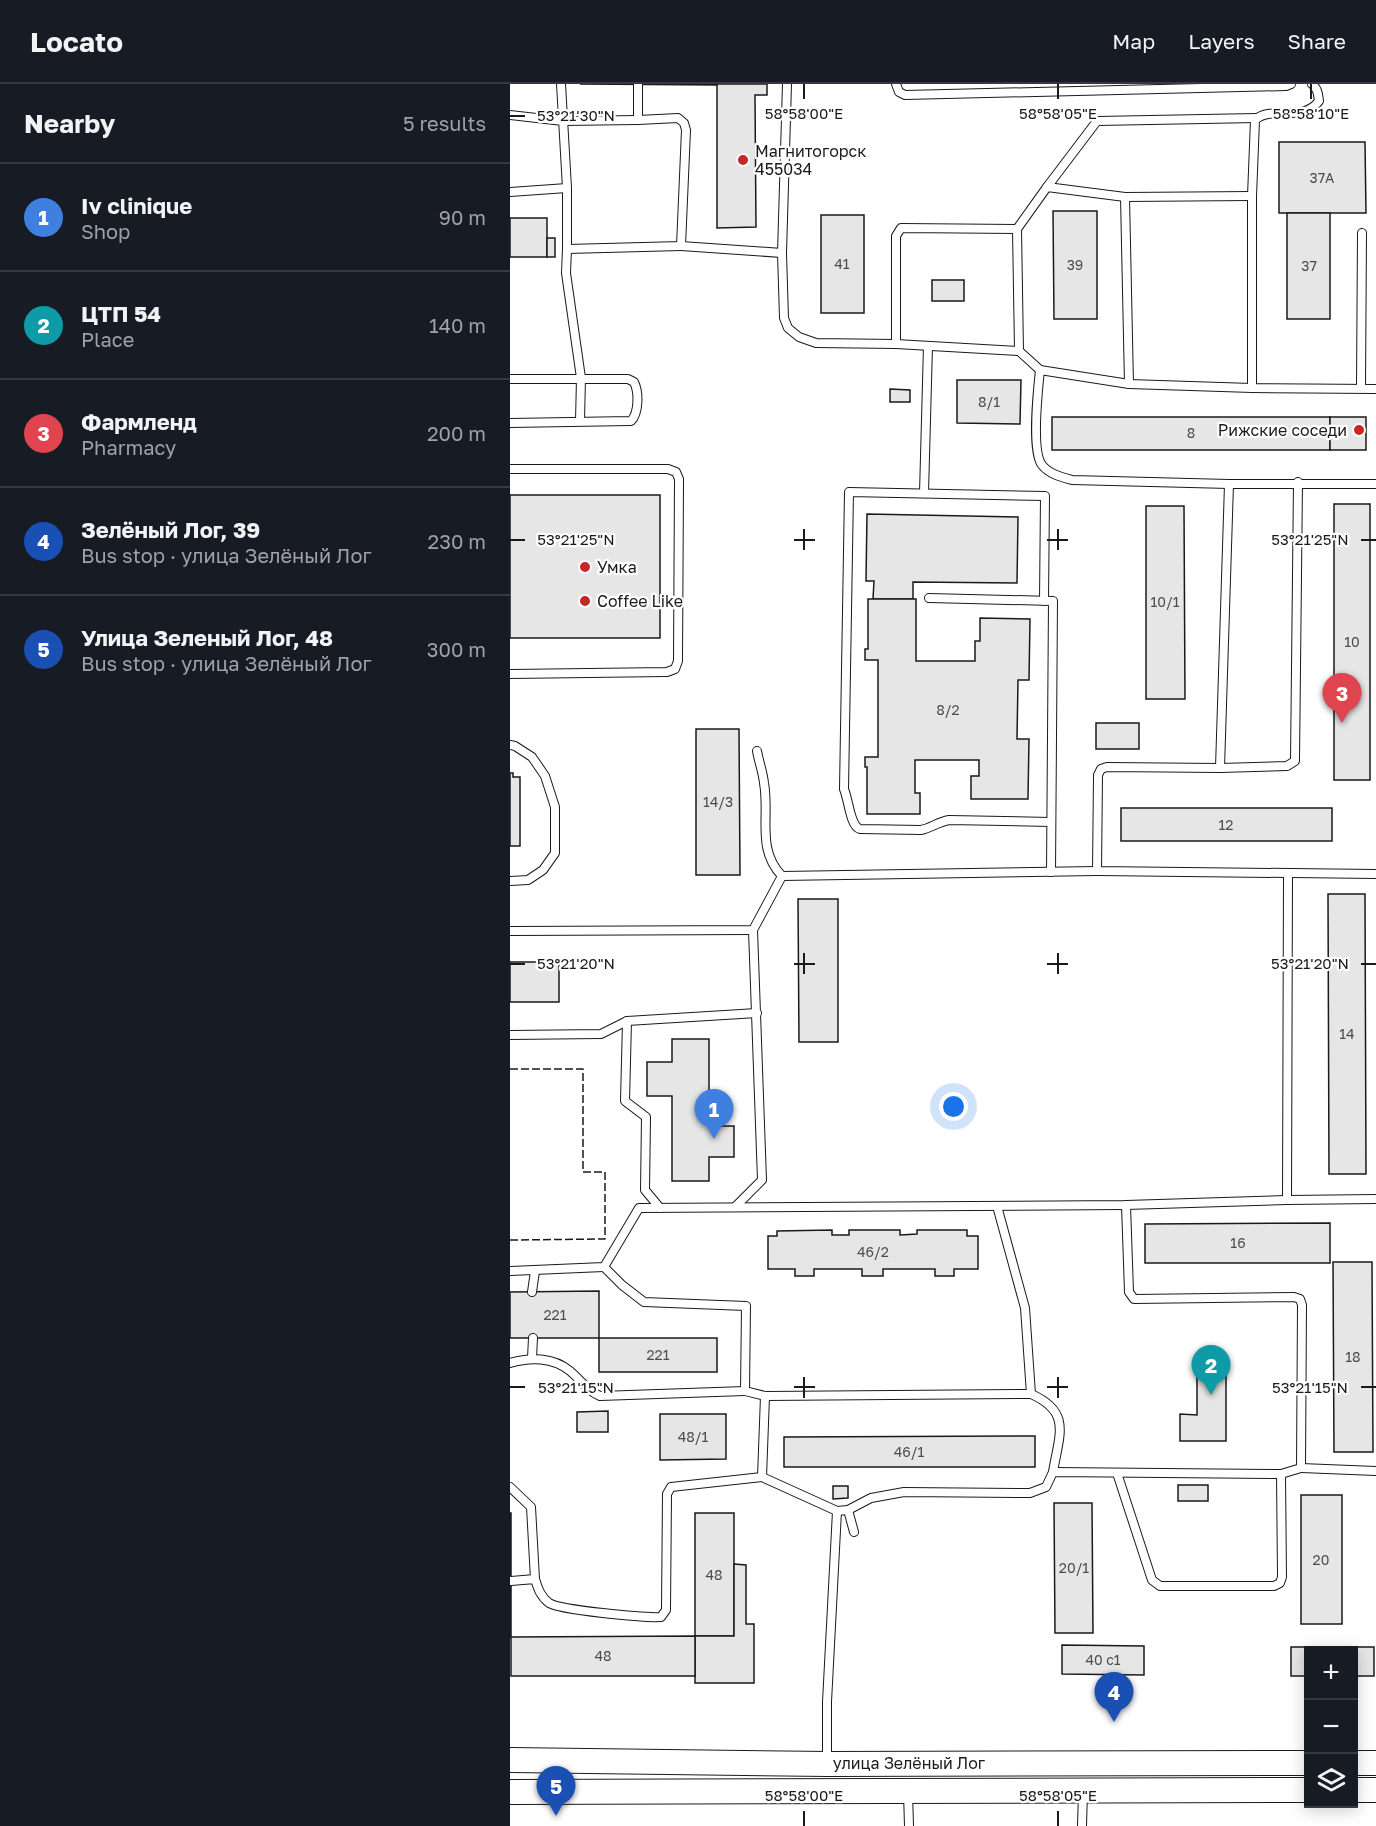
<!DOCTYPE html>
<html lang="en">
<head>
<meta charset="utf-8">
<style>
  body { margin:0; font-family:"Golos Text",sans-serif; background:#242831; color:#f1f3f6 }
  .controls { position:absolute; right:18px; bottom:18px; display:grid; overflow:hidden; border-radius:0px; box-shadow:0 3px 15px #0003 }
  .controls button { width:54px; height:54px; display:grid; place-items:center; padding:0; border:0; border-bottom:2px solid #363941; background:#171b24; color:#f1f3f6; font:30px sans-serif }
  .you { position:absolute; left:444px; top:1023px; width:21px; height:21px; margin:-15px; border:4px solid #fff; border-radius:50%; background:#1a73e8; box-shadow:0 0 0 9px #1a73e833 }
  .badge { display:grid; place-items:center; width:39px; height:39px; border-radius:50%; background:#d93025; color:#fff; font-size:20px; font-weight:700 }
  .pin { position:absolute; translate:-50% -50px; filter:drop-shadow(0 2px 3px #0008) }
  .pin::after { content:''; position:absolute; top:32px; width:21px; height:18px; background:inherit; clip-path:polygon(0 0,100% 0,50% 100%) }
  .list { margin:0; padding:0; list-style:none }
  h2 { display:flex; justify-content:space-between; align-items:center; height:78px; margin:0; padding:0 24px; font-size:26px }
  h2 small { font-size:20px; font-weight:400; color:#9ea1a6 }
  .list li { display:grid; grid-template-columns:39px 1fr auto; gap:18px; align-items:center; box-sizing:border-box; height:108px; padding:0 24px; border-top:2px solid #363941 }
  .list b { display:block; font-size:22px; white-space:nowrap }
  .list p { margin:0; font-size:20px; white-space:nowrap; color:#9ea1a6 }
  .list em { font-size:20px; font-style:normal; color:#9ea1a6 }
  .icon { flex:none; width:33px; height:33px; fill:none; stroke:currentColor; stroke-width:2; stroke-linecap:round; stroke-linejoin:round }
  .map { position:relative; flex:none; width:866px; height:1742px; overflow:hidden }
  header { display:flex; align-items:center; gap:36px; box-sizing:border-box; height:84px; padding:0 30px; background:#171b24; border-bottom:2px solid #363941 }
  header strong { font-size:28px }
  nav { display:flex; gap:33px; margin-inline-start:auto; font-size:21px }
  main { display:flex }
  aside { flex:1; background:#171b24 }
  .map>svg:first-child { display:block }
  .building { fill:#e6e6e6; stroke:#1a1a1a; stroke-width:1.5 }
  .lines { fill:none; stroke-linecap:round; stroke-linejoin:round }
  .lane-casing { stroke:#1a1a1a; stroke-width:10 }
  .secondary-casing { stroke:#1a1a1a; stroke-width:26 }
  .lane { stroke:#fff; stroke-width:8 }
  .secondary { stroke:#fff; stroke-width:24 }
  .fence { stroke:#1a1a1a; stroke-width:1.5; stroke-dasharray:8 3; stroke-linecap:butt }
  .ticks { fill:none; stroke:#1a1a1a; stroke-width:2 }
  .poi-dot { fill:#c62828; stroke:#fff; stroke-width:2 }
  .labels { text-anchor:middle; stroke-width:4.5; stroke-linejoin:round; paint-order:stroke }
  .number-label { font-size:14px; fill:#4d4d4d }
  .poi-label { font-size:16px; fill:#1a1a1a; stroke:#fff; text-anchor:start }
  .street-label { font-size:16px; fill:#1a1a1a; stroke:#fff }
  .ticks-label { font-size:15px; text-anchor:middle; fill:#1a1a1a; stroke:#fff; stroke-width:4.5; stroke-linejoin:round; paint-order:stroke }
</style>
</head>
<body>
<header>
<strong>Locato</strong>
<nav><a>Map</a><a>Layers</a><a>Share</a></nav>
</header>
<main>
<aside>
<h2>Nearby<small>5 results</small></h2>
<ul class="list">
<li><span class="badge" style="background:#3f7fe0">1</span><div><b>Iv clinique</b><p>Shop</p></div><em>90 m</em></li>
<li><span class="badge" style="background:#0f9aa8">2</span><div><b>ЦТП 54</b><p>Place</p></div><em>140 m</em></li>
<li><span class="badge" style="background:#e0444e">3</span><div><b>Фармленд</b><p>Pharmacy</p></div><em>200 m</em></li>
<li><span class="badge" style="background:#1a4fb4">4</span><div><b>Зелёный Лог, 39</b><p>Bus stop · улица Зелёный Лог</p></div><em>230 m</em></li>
<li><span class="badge" style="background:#1a4fb4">5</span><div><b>Улица Зеленый Лог, 48</b><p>Bus stop · улица Зелёный Лог</p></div><em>300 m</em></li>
</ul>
</aside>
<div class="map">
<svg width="866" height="1742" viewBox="0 0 866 1742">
  <rect width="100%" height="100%" fill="#fff"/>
  <g class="building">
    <polygon points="70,0 257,0 257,11 245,11 246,143 207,144 207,1"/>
    <polygon points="769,58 855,58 856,129 769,129"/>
    <polygon points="543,127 587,127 587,235 544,235"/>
    <rect x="777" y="129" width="43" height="106"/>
    <rect x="311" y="131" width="43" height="98"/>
    <rect x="0" y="134" width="37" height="39"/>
    <rect x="37" y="154" width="8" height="19"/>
    <rect x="422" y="196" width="32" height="21"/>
    <polygon points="447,296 511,296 510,340 447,339"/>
    <polygon points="380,305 400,306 400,318 380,318"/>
    <rect x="542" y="333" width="278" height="33"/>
    <rect x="820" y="333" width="36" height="33"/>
    <rect x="0" y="411" width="150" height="143"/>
    <rect x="824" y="420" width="36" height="276"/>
    <polygon points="636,422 674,422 675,615 636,615"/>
    <polygon points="357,430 508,433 507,499 403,498 403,515 363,515 364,497 356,497"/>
    <polygon points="358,515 406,515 406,577 465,577 465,557 470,557 470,534 520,535 519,596 508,596 507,655 519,655 518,715 461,715 461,692 469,692 469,676 405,676 405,709 410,709 410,730 357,730 357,683 355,683 355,673 368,673 368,576 355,576 355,565 358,565"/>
    <rect x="586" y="639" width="43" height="26"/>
    <polygon points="186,645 229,645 230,791 186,791"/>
    <polygon points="0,689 3,689 3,693 10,693 10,762 0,762"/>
    <rect x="611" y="724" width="211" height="33"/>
    <polygon points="818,810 855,810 856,1090 819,1090"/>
    <polygon points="288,815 328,815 328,958 289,958"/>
    <rect x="0" y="878" width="49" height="40"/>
    <polygon points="162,955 199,955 199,1042 224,1042 224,1073 199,1073 199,1097 162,1097 162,1012 137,1012 137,978 162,978"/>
    <polygon points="820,1139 820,1179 635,1179 635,1140"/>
    <polygon points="322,1146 322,1151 339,1151 339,1146 390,1146 390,1151 407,1150 407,1146 457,1146 457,1152 468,1152 468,1185 444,1185 444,1192 425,1192 425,1185 373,1185 373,1192 352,1192 352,1185 304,1185 304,1192 285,1192 285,1185 258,1185 258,1152 267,1152 267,1147"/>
    <polygon points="823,1178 862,1178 863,1368 824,1368"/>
    <polygon points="89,1207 89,1254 0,1254 0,1208"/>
    <rect x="89" y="1254" width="118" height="34"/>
    <polygon points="687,1291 716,1291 716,1357 670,1357 670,1330 687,1331"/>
    <polygon points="98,1327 98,1348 67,1348 67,1328"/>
    <polygon points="150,1330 216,1330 216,1375 150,1376"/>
    <polygon points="525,1352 525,1383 274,1383 274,1353"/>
    <rect x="668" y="1401" width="30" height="16"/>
    <polygon points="323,1402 338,1402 338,1414 323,1415"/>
    <rect x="791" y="1411" width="41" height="129"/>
    <polygon points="544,1419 582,1419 583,1549 545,1549"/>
    <rect x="0" y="1429" width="1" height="124"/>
    <rect x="185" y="1429" width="39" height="123"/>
    <polygon points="224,1480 236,1481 236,1540 244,1540 244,1599 185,1599 185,1552 224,1552"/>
    <polygon points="185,1552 185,1592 1,1592 1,1553"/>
    <polygon points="552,1561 634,1562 634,1591 552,1590"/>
    <polygon points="781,1563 864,1563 864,1592 844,1592 844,1566 798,1566 798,1592 781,1592"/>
  </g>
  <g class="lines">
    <defs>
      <g id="lane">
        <polyline points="51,0 57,104 57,165 171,162 176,46 174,39 168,34 128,36 128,1"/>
        <polyline points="386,0 389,8 395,11 776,2 781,0"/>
        <polyline points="0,31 53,37 128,36"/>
        <polyline points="537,103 587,37 747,34"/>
        <polyline points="0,108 57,104"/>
        <polyline points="615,113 619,300"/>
        <polyline points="507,145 509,267 530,286"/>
        <polyline points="171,162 272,169 274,234 278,244 289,253 306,259 386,260 509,267"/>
        <polyline points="57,165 56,189 71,294 70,337"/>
        <polyline points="272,169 277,0"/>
        <polyline points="386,260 386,152 391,144 507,145 537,103 615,113 742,112"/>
        <path d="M0,295H118L124,298C129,308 129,329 121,337L0,339"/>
        <path d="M742,304V112L745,36C761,21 793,39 809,17C808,10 808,5 802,0"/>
        <polyline points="851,304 852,149"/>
        <path d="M866,305L742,304L619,300L530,286C528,305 521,367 532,381C539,390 551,393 562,396L719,400H866"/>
        <polyline points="0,385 158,385 166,388 169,395 168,577 165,585 157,588 0,590"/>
        <polyline points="719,400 710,684 777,682 785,677 788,398"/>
        <polyline points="414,409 418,262"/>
        <polyline points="419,514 543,517 541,788"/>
        <path d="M534,517L535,412L339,408L334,705C339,717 340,742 350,745L411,746C421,744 428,738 439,736L541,738"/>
        <polyline points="0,661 5,662 22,673 35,692 45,723 45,769 33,786 18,796 0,797"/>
        <path d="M247,667C249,678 253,689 254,699C260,733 246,765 272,792"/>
        <polyline points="710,684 597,683 591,685 588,691 587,787 866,790"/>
        <polyline points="778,790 777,1116 866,1115"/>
        <polyline points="0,847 243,846 272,792 587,787"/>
        <polyline points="117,937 115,1017 136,1033 135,1106 150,1124"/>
        <polyline points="0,951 91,950 117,937 247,929"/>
        <polyline points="616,1121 619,1208 624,1215 784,1213 790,1215 792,1221 791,1384 866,1387"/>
        <polyline points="487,1122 515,1224 521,1310"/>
        <polyline points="225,1123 252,1096 243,846"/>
        <polyline points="94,1183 112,1201 134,1218 236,1222 235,1307 255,1312"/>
        <polyline points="0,1187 94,1183 129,1124 616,1121 777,1116"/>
        <polyline points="22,1208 25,1187"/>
        <polyline points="22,1274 23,1254"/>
        <path d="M0,1279C20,1273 43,1273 60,1287C71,1296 77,1307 90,1312L235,1307"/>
        <polyline points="607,1389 642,1496 650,1502 764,1502 770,1499 772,1493 771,1390"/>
        <path d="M252,1393L255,1312L521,1310C562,1328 549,1351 543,1388"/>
        <polyline points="0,1403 21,1423 25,1495"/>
        <polyline points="338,1426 344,1448"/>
        <polyline points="327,1427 338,1426 361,1414 394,1408 520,1409 536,1403 543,1388 771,1390 791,1384"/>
        <path d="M1,1497L25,1495C28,1505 31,1513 39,1519C50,1526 134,1534 151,1533L156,1526L157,1410L161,1403L252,1393L327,1427L317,1618V1679"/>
        <polyline points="398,1708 399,1742"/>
        <polyline points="572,1742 573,1707"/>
      </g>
      <g id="secondary">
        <polyline points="0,1676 318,1680 798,1679"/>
        <polyline points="844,1679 866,1679"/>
        <polyline points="844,1706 866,1706"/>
        <polyline points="0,1708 798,1706"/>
      </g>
    </defs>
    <use href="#lane" class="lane-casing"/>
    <use href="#secondary" class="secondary-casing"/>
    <use href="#lane" class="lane"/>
    <use href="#secondary" class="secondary"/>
    <polyline class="fence" points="0,985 73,985 73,1088 95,1088 95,1155 0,1156"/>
  </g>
  <path class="ticks" d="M294,0V15M548,0V15M801,0V15M0,32H15M294,445V466M548,445V466M0,456H15M284,456H305M537,456H558M851,456H866M294,869V890M548,869V890M0,880H15M284,880H305M537,880H558M851,880H866M294,1293V1314M548,1293V1314M0,1303H15M284,1303H305M537,1303H558M851,1303H866M294,1727V1742M548,1727V1742"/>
  <g class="poi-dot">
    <circle cx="233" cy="76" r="6"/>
    <circle cx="849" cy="346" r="6"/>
    <circle cx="75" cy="483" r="6"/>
    <circle cx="75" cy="517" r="6"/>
  </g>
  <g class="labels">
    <g class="number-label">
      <text x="812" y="99">37А</text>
      <text x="332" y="185">41</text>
      <text x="565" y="186">39</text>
      <text x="799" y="187">37</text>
      <text x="479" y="323">8/1</text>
      <text x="681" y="354">8</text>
      <text x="655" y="523">10/1</text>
      <text x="842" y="563">10</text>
      <text x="438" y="631">8/2</text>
      <text x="208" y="723">14/3</text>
      <text x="716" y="746">12</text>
      <text x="837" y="955">14</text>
      <text x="728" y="1164">16</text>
      <text x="363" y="1173">46/2</text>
      <text x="45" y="1236">221</text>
      <text x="148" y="1276">221</text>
      <text x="843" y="1278">18</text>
      <text x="183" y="1358">48/1</text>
      <text x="399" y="1373">46/1</text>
      <text x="811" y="1481">20</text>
      <text x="564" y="1489">20/1</text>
      <text x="204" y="1496">48</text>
      <text x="93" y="1577">48</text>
      <text x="593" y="1581">40 с1</text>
    </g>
    <g class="poi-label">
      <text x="245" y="73">Магнитогорск<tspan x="245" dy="18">455034</tspan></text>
      <text x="837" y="352" text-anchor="end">Рижские соседи</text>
      <text x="87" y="489">Умка</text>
      <text x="87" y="523">Coffee Like</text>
    </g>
    <g class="street-label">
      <text x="399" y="1685">улица Зелёный Лог</text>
    </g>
  </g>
  <g class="ticks-label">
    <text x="294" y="35">58°58'00"E</text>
    <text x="548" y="35">58°58'05"E</text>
    <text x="801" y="35">58°58'10"E</text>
    <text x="66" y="37">53°21'30"N</text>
    <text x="66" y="461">53°21'25"N</text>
    <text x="800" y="461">53°21'25"N</text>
    <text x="66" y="885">53°21'20"N</text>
    <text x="800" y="885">53°21'20"N</text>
    <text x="66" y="1309">53°21'15"N</text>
    <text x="800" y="1309">53°21'15"N</text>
    <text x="294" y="1717">58°58'00"E</text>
    <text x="548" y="1717">58°58'05"E</text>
  </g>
</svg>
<div class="controls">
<button>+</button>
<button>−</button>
<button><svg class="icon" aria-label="layers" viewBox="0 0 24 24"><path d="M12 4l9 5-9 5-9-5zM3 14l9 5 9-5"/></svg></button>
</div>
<div class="you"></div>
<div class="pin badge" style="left:204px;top:1055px;background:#3f7fe0">1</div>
<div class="pin badge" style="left:701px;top:1311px;background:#0f9aa8">2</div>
<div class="pin badge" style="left:832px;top:639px;background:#e0444e">3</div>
<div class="pin badge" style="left:604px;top:1638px;background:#1a4fb4">4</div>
<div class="pin badge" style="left:46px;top:1732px;background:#1a4fb4">5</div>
</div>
</main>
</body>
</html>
